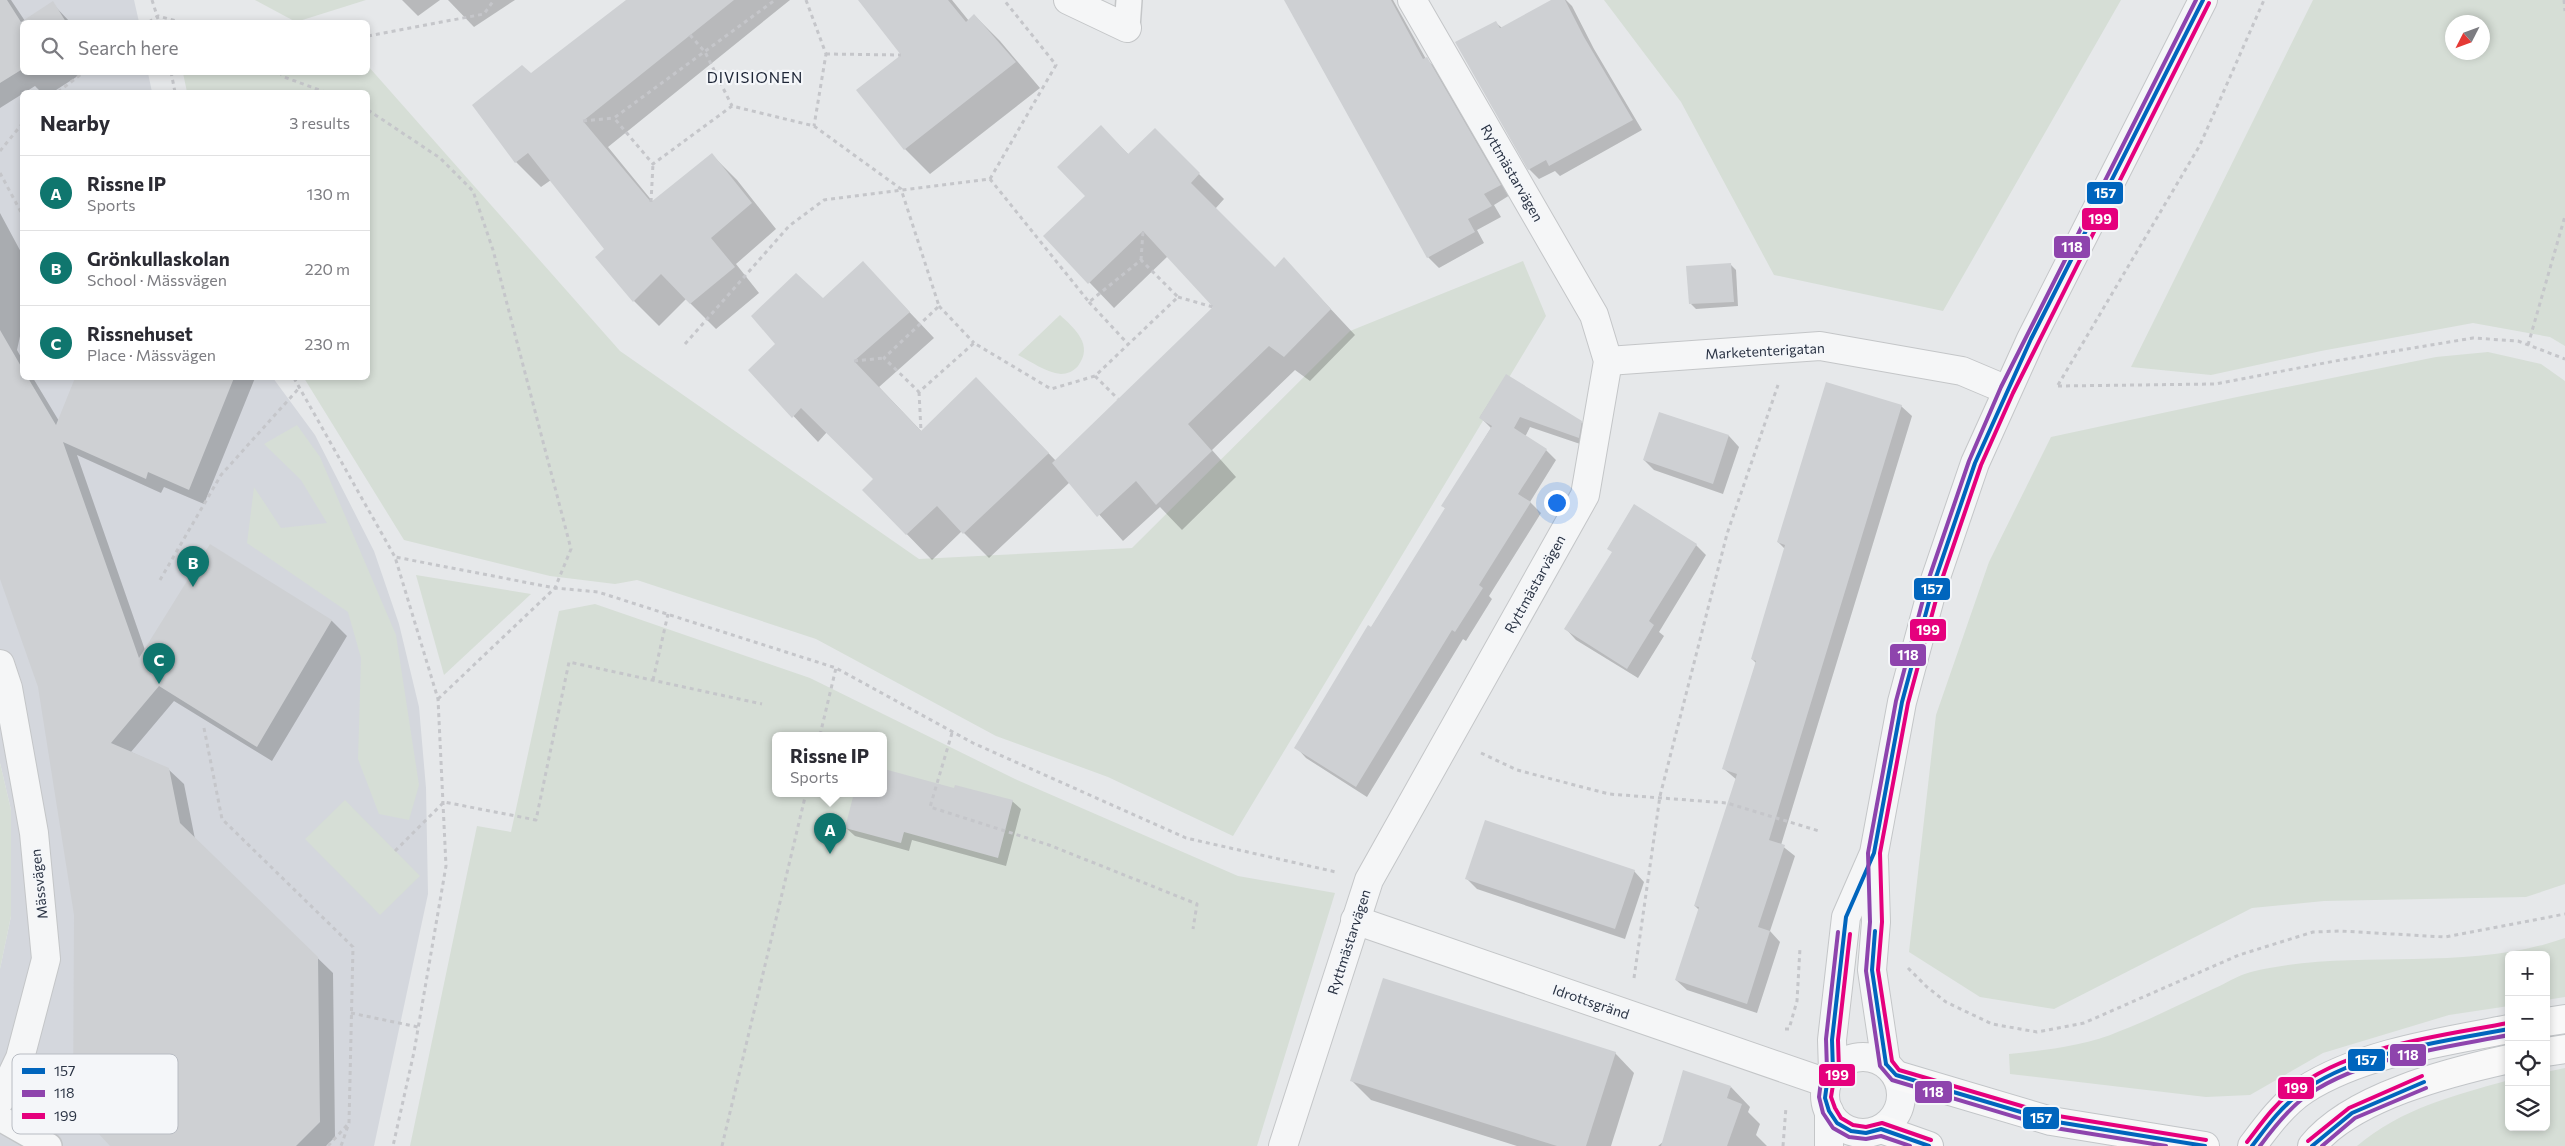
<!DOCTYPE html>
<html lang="en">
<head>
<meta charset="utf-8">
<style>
  body { margin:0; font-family:Commissioner,sans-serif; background:#f2f2f3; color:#2b2b33 }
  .controls { position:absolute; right:15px; bottom:15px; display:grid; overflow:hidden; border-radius:8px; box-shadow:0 2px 8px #0003 }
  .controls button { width:45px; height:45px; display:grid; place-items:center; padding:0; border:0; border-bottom:1px solid #e1e1e2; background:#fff; color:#2b2b33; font:25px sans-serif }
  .compass { position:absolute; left:2445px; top:15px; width:45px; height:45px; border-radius:50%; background:#fff; box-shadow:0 2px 8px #0003; rotate:228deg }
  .you { position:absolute; left:1556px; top:502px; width:18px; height:18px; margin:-12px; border:4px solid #fff; border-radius:50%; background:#1a73e8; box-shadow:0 0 0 8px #1a73e833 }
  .badge { display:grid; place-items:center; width:32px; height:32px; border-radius:50%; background:#0f766e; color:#fff; font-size:16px; font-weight:700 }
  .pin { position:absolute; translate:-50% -41px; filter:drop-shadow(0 1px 2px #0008) }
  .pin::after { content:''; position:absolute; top:26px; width:18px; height:15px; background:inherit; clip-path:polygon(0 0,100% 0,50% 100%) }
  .popup { position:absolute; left:772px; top:732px; width:115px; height:65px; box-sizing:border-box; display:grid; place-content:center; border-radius:8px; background:#fff; filter:drop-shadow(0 1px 4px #0005); font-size:16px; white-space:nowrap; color:#7c7c81 }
  .popup b { font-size:19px; color:#2b2b33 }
  .popup::after { content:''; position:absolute; left:50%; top:100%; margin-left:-10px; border:10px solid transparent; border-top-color:#fff }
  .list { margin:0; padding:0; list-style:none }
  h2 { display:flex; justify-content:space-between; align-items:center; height:65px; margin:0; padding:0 20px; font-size:21px }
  h2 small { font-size:16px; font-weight:400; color:#7c7c81 }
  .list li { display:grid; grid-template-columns:32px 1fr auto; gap:15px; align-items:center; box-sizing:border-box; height:75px; padding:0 20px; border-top:1px solid #e1e1e2 }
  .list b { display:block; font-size:19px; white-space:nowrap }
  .list p { margin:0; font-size:16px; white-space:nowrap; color:#7c7c81 }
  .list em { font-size:16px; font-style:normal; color:#7c7c81 }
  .icon { flex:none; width:28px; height:28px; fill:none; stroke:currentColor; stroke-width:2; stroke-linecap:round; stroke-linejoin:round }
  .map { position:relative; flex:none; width:2565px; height:1146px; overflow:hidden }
  .search { position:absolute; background:#fff; box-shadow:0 2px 8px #0003; left:20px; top:20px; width:350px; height:55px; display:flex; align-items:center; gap:12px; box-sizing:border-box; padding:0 18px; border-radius:8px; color:#7c7c81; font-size:19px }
  .panel { position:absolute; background:#fff; box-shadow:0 2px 8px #0003; left:20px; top:90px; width:350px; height:290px; border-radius:8px }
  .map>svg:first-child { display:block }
  .built { fill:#d4d7dd }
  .green { fill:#d6ded6; fill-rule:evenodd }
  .shadow { fill:#0003 }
  .building { fill:#ced0d3 }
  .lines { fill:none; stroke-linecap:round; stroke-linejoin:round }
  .service-casing { stroke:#c4c6c8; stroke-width:28 }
  .minor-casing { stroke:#c4c6c8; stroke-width:30 }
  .tertiary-casing { stroke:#c4c6c8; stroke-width:30 }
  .primary-casing { stroke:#c2c5c8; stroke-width:30 }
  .path { stroke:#c5c6ca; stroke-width:3; stroke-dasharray:4 4; stroke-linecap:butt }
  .service { stroke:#f5f6f7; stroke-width:25 }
  .minor { stroke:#f5f6f7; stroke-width:28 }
  .tertiary { stroke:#f5f6f7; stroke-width:28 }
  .primary { stroke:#f8f8f8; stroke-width:28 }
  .bus-1-casing { stroke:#f4f6f9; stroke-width:8 }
  .bus-2-casing { stroke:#f4f6f9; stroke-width:8 }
  .bus-3-casing { stroke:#f4f6f9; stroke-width:8 }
  .bus-1 { stroke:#0065bd; stroke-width:4 }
  .bus-2 { stroke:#8e44ad; stroke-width:4 }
  .bus-3 { stroke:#e5007d; stroke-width:4 }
  .labels { text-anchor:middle; stroke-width:4.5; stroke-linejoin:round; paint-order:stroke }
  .street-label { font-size:14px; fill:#2b3445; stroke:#f4f6f9 }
  .neighbourhood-label { font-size:15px; letter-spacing:1px; fill:#1d2536; stroke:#f4f6f9 }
  .key { fill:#f4f6f9; stroke:#b8bcc3; stroke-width:1 }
  .key-label { font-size:14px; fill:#2b3445 }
  .line-badge { stroke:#f4f6f9; stroke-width:2 }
  .badge-label { font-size:14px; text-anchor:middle; font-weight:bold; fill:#fff }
</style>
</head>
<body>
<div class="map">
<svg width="2565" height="1146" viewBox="0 0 2565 1146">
  <rect width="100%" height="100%" fill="#e6e8ea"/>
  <polygon class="built" points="0,0 134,0 139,22 22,22 22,72 148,73 152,92 22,92 22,378 273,378 315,435 374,551 399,624 419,707 426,788 428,894 374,1146 0,1146 0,969 11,916 11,810 0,763"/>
  <g class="green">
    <polygon points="255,0 366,0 296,22"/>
    <polygon points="1604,0 2121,0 1943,311 1774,275 1681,102"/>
    <path d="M2313,0H2565V346L2550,337L2473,323L2321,351L2211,375L2131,367ZM2452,22H2482V52H2452Z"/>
    <polygon points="368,66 620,351 919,559 1132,548 1350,331 1523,261 1546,316 1233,836 1108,777 996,736 816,639 637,580 615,584 550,576 404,540 304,378 368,378 368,92 187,92 183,73 368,72"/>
    <path d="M1060,315C1075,329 1094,345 1078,366C1074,371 1067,374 1061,374C1045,372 1032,362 1018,355Z"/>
    <polygon points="2488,352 2541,364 2565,381 2565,884 2526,897 2324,901 2252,908 2054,1009 1980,997 1909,952 1936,715 1989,562 2051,437 2237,397 2436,357"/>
    <polygon points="297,425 320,457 396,635 419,785 409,820 379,814 358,759 361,658 348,612 247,543 254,487 281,528 327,523 301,480 264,444"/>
    <polygon points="416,575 531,594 444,675"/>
    <path d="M595,604L810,678L1015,779L1238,876L1335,893L1257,1146H410L477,826L511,832L559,611ZM776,735H884V793H776Z"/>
    <polygon points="0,763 11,810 11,916 0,969"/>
    <polygon points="345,800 420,876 380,915 305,839"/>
    <path d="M2565,938V997L2546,1000V955H2509V1006L2449,1015L2323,1053L2250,1095L2206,1097L2010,1074L2009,1054C2046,1050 2086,1046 2120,1031C2152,1019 2182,1003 2213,989C2225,984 2238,975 2251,972C2354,947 2464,974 2565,938Z"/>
    <path d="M2565,1068V1146H2357C2402,1108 2453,1096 2509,1080V1127H2546V1072Z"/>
  </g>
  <g class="shadow">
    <polygon points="0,0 11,0 25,21 52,3 70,22 22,22 22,72 84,72 53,92 41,92 35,86 0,108"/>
    <polygon points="402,0 440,0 418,16"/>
    <polygon points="448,0 515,0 474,27"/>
    <polygon points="628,0 790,0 608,147 653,202 712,155 737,180 776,229 736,264 759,293 716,329 686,299 659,326 634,301 606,249 551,180 541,187 516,162 474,105 531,75"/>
    <polygon points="859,0 952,0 969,21 974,15 1000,41 1040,88 930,174 905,149 903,56"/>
    <polygon points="1287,0 1393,0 1426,59 1437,69 1510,195 1494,205 1501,217 1477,230 1484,243 1439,268 1428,257"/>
    <polygon points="1553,0 1566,0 1572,6 1594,49 1642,130 1560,176 1555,171 1539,179 1529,169 1495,22 1502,28"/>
    <polygon points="1101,127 1129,155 1155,130 1224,199 1215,209 1275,269 1284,259 1355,335 1310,381 1295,370 1212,450 1236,477 1182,530 1160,507 1123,541 1070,482 989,558 962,531 932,560 864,490 874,479 827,432 818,442 750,370 863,263 934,338 879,387 922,432 1001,404 1056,461 1215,307 1168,256 1114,308 1045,236 1086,196"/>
    <polygon points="0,213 22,254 22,327 17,350 22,359 22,378 33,378 59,421 77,378 255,378 204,504 164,487 161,493 77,455 145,650 210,546 332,621 347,636 272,761 174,701 131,752 168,769 184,784 195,839 333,973 335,1137 326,1146 112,1146 39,687 0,575"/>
    <polygon points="1731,265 1736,270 1738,306 1696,309 1691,304"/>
    <polygon points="1506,376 1581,422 1592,433 1589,447 1530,427 1525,437 1546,450 1556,460 1530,502 1541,513 1489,596 1492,599 1466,641 1463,639 1367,797 1306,758 1296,747 1446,509 1443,506 1491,428 1480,417"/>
    <polygon points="1901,406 1912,416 1781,845 1795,856 1770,931 1780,942 1757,1013 1687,990 1676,980 1699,910 1695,906 1737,780 1724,769 1756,663 1752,659 1785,549 1778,542"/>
    <polygon points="1660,413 1729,436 1739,447 1723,494 1654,470 1644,460"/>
    <polygon points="1696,545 1706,555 1659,632 1664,636 1638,678 1576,640 1566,629 1613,553"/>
    <polygon points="884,770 955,790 1012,801 1021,809 1006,866 912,840 909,851 855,836 846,828 856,793 884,793"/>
    <polygon points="1634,871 1644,882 1625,939 1477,889 1466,878"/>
    <polygon points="1615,1053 1634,1073 1611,1146 1517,1146 1371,1100 1352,1081"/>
    <polygon points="1731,1087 1750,1107 1748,1112 1760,1124 1756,1135 1767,1146 1658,1146"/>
  </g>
  <g class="building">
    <polygon points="0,0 7,0 21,22 53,1 66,22 22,22 22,71 21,70 0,83"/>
    <polygon points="626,0 734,0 583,121 651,202 712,153 752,203 711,238 735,267 690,304 661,274 633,302 595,257 604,249 528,153 515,163 472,105 522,65 531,73"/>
    <polygon points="858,0 948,0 966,22 974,14 1016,62 904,150 856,90 901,55"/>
    <polygon points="1284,0 1391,0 1423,59 1427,57 1501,185 1484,194 1492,206 1468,219 1475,232 1427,258"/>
    <polygon points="1551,0 1565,0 1584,37 1633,120 1549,166 1546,160 1528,170 1455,42 1496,21 1500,28"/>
    <polygon points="1101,125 1128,154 1155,128 1200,173 1191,183 1275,267 1284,257 1331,309 1284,357 1269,346 1188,424 1212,451 1156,505 1136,481 1097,517 1052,463 1213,307 1143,231 1088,284 1043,236 1085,196 1057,167"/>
    <polygon points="863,261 910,312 854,361 921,431 976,377 1049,453 963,534 937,506 906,535 862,490 873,479 801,408 792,418 748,370 775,344 751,316 796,273 823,298"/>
    <polygon points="1731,263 1734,302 1689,304 1686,266"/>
    <polygon points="0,330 22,368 22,378 28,378 56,425 75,378 234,378 189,490 148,472 146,479 63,442 139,658 210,544 332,620 257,747 159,686 111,743 169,768 180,823 318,957 320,1122 296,1146 110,1146 73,1106 74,915 38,687 0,579"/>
    <polygon points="1506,374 1582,421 1579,438 1520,417 1514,428 1547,449 1518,494 1531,502 1479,585 1483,588 1455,632 1452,630 1356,787 1294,748 1368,625 1371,627 1445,508 1441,506 1492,426 1479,418"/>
    <polygon points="1826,382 1902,405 1769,840 1785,845 1758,927 1770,931 1747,1004 1675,980 1699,907 1694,906 1737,774 1722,769 1756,661 1751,659 1785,545 1777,542"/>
    <polygon points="1659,412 1729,435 1713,484 1643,460"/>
    <polygon points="1634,504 1697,544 1649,621 1654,625 1627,669 1564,629 1612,552 1607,549"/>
    <polygon points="884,769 954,788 955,785 1013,800 998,858 904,832 901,843 845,828 854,793 884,793"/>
    <polygon points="1485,820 1635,870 1615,929 1465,879"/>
    <polygon points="1383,978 1616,1052 1586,1146 1557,1146 1350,1081"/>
    <polygon points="1683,1070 1731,1086 1727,1098 1742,1104 1727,1146 1661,1146"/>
  </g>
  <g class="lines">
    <defs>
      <g id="service">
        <polyline points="1127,28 1129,0"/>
        <polyline points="0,1118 49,1146"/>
      </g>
      <g id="minor">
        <polyline points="1068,0 1127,28"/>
        <polyline points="1608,361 1820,346 1962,371 2007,390"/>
        <polyline points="0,664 8,688 34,833 46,959 20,1058 0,1100"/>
        <polyline points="1355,920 1827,1083"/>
        <polyline points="1283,1146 1369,880 1585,495 1608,361 1594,315 1412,0"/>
      </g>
      <g id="tertiary">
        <polyline points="1874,860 1876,922 1872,970 1886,1064"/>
        <circle cx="1863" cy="1095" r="38"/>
        <polyline points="1833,1071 1832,1040 1846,917 1874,853 1902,702 1934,583 1975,463 2031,339 2203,0"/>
        <polyline points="1829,1111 1829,1146"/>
      </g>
      <g id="primary">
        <polyline points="2546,1022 2565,1019"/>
        <polyline points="2546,1052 2565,1049"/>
        <polyline points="1896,1075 2051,1121 2205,1146"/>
        <polyline points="1881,1129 1929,1146"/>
        <path d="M2252,1146C2267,1126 2283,1104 2304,1090C2362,1053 2442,1042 2509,1029"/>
        <path d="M2312,1146C2351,1097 2450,1072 2509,1059"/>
      </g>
    </defs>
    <use href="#service" class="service-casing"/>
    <use href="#minor" class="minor-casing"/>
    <use href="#tertiary" class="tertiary-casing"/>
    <use href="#primary" class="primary-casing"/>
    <g class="path">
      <polyline points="152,0 159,22"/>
      <polyline points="806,0 826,54 814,126"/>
      <polyline points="2564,0 2565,11"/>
      <polyline points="149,22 158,16 180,22"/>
      <polyline points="690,35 705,52 732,106"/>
      <polyline points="368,36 484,14 494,0"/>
      <polyline points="826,54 901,55"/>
      <polyline points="171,72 175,92"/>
      <polyline points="279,72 284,77 325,92"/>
      <polyline points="58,92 84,72"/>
      <polyline points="368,110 440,158 473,191 493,250 571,549 555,588 395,557"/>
      <polyline points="583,121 614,118"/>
      <polyline points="0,151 22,124"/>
      <polyline points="0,173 22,214"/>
      <polyline points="990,179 1056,65 1004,0"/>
      <polyline points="651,202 653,164"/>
      <polyline points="1141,260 1143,231"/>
      <polyline points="1178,297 1213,307"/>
      <polyline points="1089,302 1128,344"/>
      <polyline points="939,306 974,343"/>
      <polyline points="685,344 789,226 824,200 990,179 1089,302 1141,260 1178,297 1095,376 1051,389 974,343 919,392 884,358 939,306 901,189 814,126 732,106 653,164 614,118 775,0"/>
      <polyline points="2528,345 2565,216"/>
      <polyline points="854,361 884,358"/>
      <polyline points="1095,376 1118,399"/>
      <polyline points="294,378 395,557 438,699 446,866 414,1052 393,1146"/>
      <polyline points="2058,385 2200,145 2264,0"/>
      <polyline points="2058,386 2215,384 2335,361 2473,338 2518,341 2565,359"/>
      <polyline points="919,392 921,431"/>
      <polyline points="160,580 221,475 300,387"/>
      <polyline points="653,680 668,614"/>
      <polyline points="438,699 555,588 598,592 836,668 973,743 1186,838 1336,872"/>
      <polyline points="204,728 222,819 353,947 349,1123 341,1146"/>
      <polyline points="952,733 930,807 1049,845 1197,904 1193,929"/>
      <polyline points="820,735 836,668"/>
      <polyline points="1481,753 1517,770 1609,794 1727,803 1819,831"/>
      <polyline points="395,851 444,802 536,820 569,662 762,704"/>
      <polyline points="1908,968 1927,987 1946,1002 1992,1024 2037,1032 2084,1023 2239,955 2313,932 2340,931 2445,937 2565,914"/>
      <polyline points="1634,978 1660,796 1727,534 1778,385"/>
      <polyline points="351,1013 418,1027"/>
      <polyline points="1785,1029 1789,1029 1797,1001 1800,948"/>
      <polyline points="328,1146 348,1124"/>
      <polyline points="722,1146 806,793"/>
      <polyline points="1783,1146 1786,1107"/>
    </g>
    <use href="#service" class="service"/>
    <use href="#minor" class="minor"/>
    <use href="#tertiary" class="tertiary"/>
    <use href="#primary" class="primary"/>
    <defs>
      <g id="bus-1">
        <polyline points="1875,931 1872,970 1886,1064"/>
        <polyline points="1886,1064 1896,1075 2051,1121 2205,1146"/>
        <polyline points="1929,1146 1881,1129 1866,1133 1851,1131 1837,1123 1829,1111 1825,1098 1827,1083 1833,1071 1832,1040 1846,917 1874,853 1902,702 1934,583 1975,463 2031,339 2203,0"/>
        <path d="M2252,1146C2266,1128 2279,1109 2298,1095C2353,1052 2441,1042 2509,1029"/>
        <polyline points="2312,1146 2352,1113 2424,1082"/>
      </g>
      <g id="bus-2">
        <polyline points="1838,932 1826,1039 1827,1070 1821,1081 1819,1097 1823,1113 1833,1128 1849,1137 1866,1139 1881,1136 1910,1146"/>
        <polyline points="2166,1146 2049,1127 1892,1080 1880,1066 1866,971 1870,922 1868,853 1896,701 1928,581 1969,461 2001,387 2196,0"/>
        <path d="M2260,1146C2272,1130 2285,1113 2301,1100C2355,1058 2443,1048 2509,1035"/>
        <polyline points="2322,1146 2355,1118 2426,1088"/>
      </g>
      <g id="bus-3">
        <polyline points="1850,934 1838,1040 1839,1071 1833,1085 1831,1097 1835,1108 1841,1118 1853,1125 1866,1127 1882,1123 1931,1140"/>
        <polyline points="2206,1140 2052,1115 1899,1070 1892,1061 1878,970 1882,922 1880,853 1908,703 1940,585 1981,465 2013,393 2209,3"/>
        <polyline points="2308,1141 2349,1108 2422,1076"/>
        <path d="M2247,1142C2261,1124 2274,1105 2292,1091C2348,1046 2440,1036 2508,1023"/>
      </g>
    </defs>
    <use href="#bus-1" class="bus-1-casing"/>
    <use href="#bus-2" class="bus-2-casing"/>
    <use href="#bus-3" class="bus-3-casing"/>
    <use href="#bus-1" class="bus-1"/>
    <use href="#bus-2" class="bus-2"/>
    <use href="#bus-3" class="bus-3"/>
  </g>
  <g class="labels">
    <g class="street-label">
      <text transform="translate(1512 173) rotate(60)" y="5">Ryttmästarvägen</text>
      <text transform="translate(1765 351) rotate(-3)" y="5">Marketenterigatan</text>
      <text transform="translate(1535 584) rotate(-61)" y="5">Ryttmästarvägen</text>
      <text transform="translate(39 884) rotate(-96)" y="5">Mässvägen</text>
      <text transform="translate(1349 942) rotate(-72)" y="5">Ryttmästarvägen</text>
      <text transform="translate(1591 1002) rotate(19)" y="5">Idrottsgränd</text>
    </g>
    <g class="neighbourhood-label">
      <text x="755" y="83">DIVISIONEN</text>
    </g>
  </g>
  <rect x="12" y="1054" width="166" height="80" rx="8" class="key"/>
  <rect x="22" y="1068" width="23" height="6" fill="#0065bd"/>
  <rect x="22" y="1090" width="23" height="7" fill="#8e44ad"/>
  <rect x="22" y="1113" width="23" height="6" fill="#e5007d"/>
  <g class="key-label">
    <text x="54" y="1076">157</text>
    <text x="54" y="1098">118</text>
    <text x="54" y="1121">199</text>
  </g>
  <g class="line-badge">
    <rect x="2086" y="181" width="38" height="24" rx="5" fill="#0065bd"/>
    <rect x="2081" y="207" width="38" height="24" rx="5" fill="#e5007d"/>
    <rect x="2053" y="235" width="38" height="24" rx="5" fill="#8e44ad"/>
    <rect x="1913" y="577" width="38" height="24" rx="5" fill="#0065bd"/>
    <rect x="1909" y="618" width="38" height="24" rx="5" fill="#e5007d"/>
    <rect x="1889" y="643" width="38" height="24" rx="5" fill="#8e44ad"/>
    <rect x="2389" y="1043" width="38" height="24" rx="5" fill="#8e44ad"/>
    <rect x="2347" y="1048" width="39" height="24" rx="5" fill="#0065bd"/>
    <rect x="1818" y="1063" width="38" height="24" rx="5" fill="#e5007d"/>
    <rect x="2277" y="1076" width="38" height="24" rx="5" fill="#e5007d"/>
    <rect x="1914" y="1080" width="39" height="24" rx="5" fill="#8e44ad"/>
    <rect x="2022" y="1106" width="38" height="24" rx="5" fill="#0065bd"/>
  </g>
  <g class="badge-label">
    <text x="2105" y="198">157</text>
    <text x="2100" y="224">199</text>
    <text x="2072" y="252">118</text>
    <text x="1932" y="594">157</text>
    <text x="1928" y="635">199</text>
    <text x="1908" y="660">118</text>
    <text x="2408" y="1060">118</text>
    <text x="2366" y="1065">157</text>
    <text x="1837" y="1080">199</text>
    <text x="2296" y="1093">199</text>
    <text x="1933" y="1097">118</text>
    <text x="2041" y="1123">157</text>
  </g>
</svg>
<div class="controls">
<button>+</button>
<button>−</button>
<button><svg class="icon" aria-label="locate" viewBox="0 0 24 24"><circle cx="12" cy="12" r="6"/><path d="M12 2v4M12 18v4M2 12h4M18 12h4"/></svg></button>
<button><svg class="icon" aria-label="layers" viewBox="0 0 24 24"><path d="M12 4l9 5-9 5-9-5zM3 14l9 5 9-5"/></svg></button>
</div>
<svg class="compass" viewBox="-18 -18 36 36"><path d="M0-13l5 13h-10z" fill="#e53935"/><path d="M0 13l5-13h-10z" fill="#7c7c81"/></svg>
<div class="you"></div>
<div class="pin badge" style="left:830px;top:854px">A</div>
<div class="popup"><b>Rissne IP</b>Sports</div>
<div class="pin badge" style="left:193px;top:587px">B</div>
<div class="pin badge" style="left:159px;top:684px">C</div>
<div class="search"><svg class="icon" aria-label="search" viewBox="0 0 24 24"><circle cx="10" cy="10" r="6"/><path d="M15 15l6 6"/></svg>Search here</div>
<section class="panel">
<h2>Nearby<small>3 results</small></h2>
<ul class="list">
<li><span class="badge">A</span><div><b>Rissne IP</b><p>Sports</p></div><em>130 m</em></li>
<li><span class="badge">B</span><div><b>Grönkullaskolan</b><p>School · Mässvägen</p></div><em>220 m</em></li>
<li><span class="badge">C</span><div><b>Rissnehuset</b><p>Place · Mässvägen</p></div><em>230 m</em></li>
</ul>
</section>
</div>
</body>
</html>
